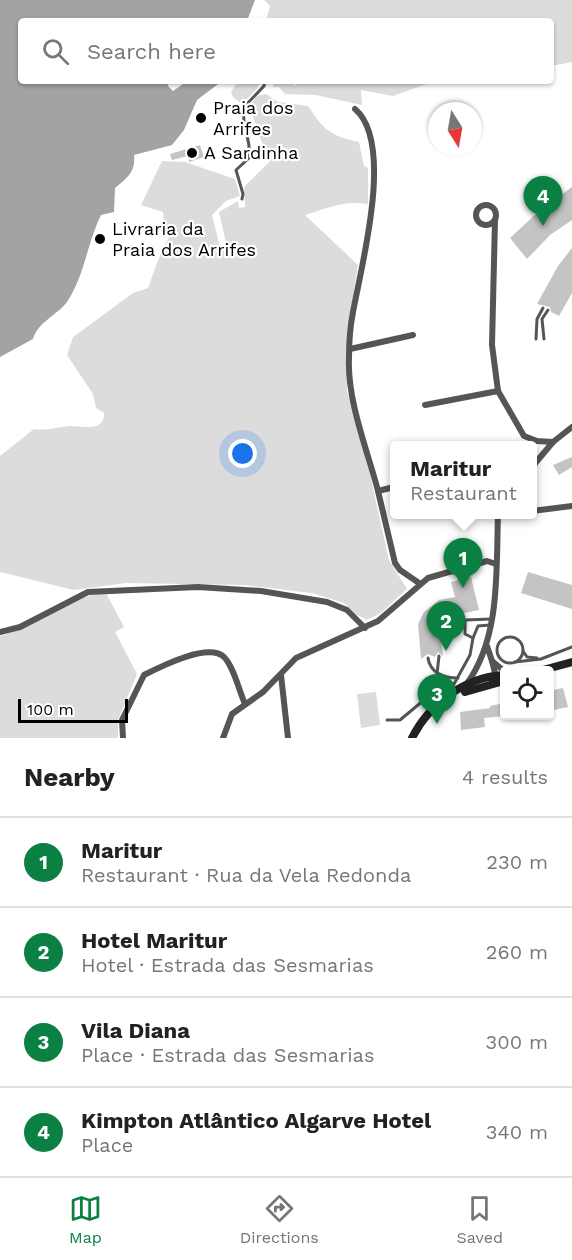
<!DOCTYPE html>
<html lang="en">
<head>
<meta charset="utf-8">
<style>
  body { margin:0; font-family:"Work Sans",sans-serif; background:#f2f2f2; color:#222 }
  .controls { position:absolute; right:18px; bottom:18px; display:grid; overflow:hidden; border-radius:6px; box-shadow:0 2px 4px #0004 }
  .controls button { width:54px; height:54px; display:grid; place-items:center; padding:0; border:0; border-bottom:2px solid #e0e0e0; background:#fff; color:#222; font:30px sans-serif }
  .compass { position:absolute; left:428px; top:102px; width:54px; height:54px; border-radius:50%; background:#fff; box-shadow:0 2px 4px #0004; rotate:169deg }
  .scale { position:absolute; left:18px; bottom:15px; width:110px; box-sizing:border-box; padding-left:6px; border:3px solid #000; border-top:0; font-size:16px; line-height:21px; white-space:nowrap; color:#000; -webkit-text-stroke:4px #fff; paint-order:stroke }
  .you { position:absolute; left:243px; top:454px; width:21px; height:21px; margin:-15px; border:4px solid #fff; border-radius:50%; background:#1a73e8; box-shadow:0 0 0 9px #1a73e833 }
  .badge { display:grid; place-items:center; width:39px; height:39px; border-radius:50%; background:#0b8043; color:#fff; font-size:20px; font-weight:700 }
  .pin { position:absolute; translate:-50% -50px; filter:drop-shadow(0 2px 3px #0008) }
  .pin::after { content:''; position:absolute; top:32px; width:21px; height:18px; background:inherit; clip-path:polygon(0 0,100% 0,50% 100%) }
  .popup { position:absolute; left:390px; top:441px; width:147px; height:78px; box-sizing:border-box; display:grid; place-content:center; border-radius:6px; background:#fff; filter:drop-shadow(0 2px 4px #0005); font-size:20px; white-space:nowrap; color:#767676 }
  .popup b { font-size:22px; color:#222 }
  .popup::after { content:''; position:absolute; left:50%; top:100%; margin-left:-12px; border:12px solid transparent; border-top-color:#fff }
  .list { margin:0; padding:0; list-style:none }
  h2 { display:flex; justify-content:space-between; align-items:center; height:78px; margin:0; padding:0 24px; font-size:26px }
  h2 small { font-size:20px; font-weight:400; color:#767676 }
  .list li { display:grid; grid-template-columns:39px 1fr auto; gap:18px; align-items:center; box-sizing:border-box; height:90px; padding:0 24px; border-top:2px solid #e0e0e0 }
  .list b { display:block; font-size:22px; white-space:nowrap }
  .list p { margin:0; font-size:20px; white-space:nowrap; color:#767676 }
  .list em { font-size:20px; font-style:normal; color:#767676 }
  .icon { flex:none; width:33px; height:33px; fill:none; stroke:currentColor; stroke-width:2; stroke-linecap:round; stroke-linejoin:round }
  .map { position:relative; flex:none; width:572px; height:738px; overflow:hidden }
  .search { position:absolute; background:#fff; box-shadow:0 2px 4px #0004; left:18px; right:18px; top:18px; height:66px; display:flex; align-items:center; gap:15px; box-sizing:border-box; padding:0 21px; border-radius:6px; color:#767676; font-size:22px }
  .sheet { height:438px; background:#fff }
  nav { display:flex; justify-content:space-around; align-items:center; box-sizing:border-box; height:84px; border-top:2px solid #e0e0e0; background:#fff; font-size:16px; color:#767676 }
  nav a { display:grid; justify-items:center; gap:3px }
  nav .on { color:#0b8043 }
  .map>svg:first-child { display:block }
  .green { fill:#dcdcdc }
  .water { fill:#a3a3a3 }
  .building { fill:#c4c4c4 }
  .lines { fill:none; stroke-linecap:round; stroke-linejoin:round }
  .lane { stroke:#555; stroke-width:3 }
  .street { stroke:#555; stroke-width:6 }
  .secondary { stroke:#222; stroke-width:8 }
  .poi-dot { fill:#000; stroke:#fff; stroke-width:2 }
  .labels { text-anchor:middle; stroke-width:4.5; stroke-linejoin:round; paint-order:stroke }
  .poi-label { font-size:18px; fill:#000; stroke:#fff; text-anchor:start }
</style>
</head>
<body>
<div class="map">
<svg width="572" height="738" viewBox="0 0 572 738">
  <rect width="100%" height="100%" fill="#fff"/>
  <g class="green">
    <polygon points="264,0 572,0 572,62 551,66 551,21 266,21 270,6"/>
    <polygon points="238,81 260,81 257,89 242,104 233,97 231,92"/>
    <polygon points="274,81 290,81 295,86 299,81 445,81 424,85 393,96 361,90 362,105 316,95 285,94 279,87 273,87"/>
    <path d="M266,94L278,102L308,106C324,130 330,136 359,142L364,166L368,168V204C344,200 328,208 305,215L358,265L347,334V391L361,434L389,560L407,589L381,613L367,620L357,615L344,603L312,593L244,585L126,583L74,590L0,572V456L34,429C48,431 56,427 69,426C81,425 104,434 104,413L96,408L93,394L67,355L73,337L133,293L148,288C155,270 162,244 174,231L164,226L163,212L141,205L162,161L185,162L235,179L240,196L226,201L212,215L220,247H227L219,212L238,201L239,208L245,207L244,187L269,162L249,106L257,96Z"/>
    <path d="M106,593L124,627L115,632L137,674L118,720V738H0V636C38,626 66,596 106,593Z"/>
    <polygon points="376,692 380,725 361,728 357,694"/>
  </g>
  <path class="water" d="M0,0H255L247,21H21V81H169L168,86L173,91L183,84L222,81L197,100L184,130L172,145L134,155C136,172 127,178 115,188L114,212L101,215C87,243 85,275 67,302C56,316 38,322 33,339L0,357Z"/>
  <g class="building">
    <polygon points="200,145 204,157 189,162 188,156 172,160 170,154"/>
    <polygon points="572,187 572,220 550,235 527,259 510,238 538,212"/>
    <polygon points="572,248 572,293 559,316 551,312 550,307 537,304 558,266"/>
    <polygon points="572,457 572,467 559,475 553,465"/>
    <polygon points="528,572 572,585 572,609 521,593"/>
    <polygon points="471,577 479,610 441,618 439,628 443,656 438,652 435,657 428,654 421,659 418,624 424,612 439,600 455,597 451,582"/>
    <polygon points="563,688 568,707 549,711 549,691"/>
    <polygon points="504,703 504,716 484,718 485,727 461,730 460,712 490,708 490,706"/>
  </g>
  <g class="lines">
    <g class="lane">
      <path d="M242,199L243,194L236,170L249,158C252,138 241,131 244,107L264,86L265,81"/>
      <polyline points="536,339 537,319 543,308"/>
      <polyline points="544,339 542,319 548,310"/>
      <polyline points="490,625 478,626 473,638 465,634 465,620 491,619"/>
      <circle cx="510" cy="650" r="13"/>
      <polyline points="523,651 527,657 537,658"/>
      <path d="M428,658C430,673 444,678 458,678"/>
      <polyline points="515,662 541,659 572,647"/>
      <polyline points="437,674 439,656"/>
      <polyline points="387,720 400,720 436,690 454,684 470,655 473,638"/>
    </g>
    <g class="street">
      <path d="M355,109C395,143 361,267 353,312C350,327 349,343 349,358C347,400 367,449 378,491"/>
      <circle cx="486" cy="215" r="10"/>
      <polyline points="495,220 492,345 498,391 524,436 537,441 553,442"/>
      <polyline points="350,349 413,335"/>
      <polyline points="425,405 498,391"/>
      <polyline points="532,452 534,465"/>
      <polyline points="532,467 553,442 572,427"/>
      <polyline points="394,487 378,491 395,563 400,570 419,583"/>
      <polyline points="532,511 572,506"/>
      <polyline points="0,632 20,627 88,592 198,587 261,591 327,602 347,610 365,628"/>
      <polyline points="487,646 492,661 504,671"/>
      <polyline points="281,675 288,738"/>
      <polyline points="492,679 495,673 492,661"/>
      <path d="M466,685C501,638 496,570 498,514"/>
      <path d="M123,738L122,720L144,675C160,667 208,642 224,657C234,667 239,691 245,704"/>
      <polyline points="223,738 232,714 263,692 296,658 378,621 428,578 487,561 496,564"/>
    </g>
    <g class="secondary">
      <polyline points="543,670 572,662"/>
      <polyline points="465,692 504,681"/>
      <path d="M412,738C429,704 465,677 504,675"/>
    </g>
  </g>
  <g class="poi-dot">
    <circle cx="201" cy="118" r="6"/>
    <circle cx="192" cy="153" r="6"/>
    <circle cx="100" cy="239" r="6"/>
  </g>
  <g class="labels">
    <g class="poi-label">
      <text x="213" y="114">Praia dos<tspan x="213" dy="21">Arrifes</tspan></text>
      <text x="204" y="159">A Sardinha</text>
      <text x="112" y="235">Livraria da<tspan x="112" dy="21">Praia dos Arrifes</tspan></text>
    </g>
  </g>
</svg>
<div class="controls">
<button><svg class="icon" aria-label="locate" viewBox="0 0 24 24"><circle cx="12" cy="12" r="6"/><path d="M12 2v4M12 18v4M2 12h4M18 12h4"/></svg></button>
</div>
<svg class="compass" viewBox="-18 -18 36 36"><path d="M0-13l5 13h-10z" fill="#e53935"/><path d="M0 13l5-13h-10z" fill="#767676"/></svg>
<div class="scale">100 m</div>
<div class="you"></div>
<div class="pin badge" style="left:463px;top:588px">1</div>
<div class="popup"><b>Maritur</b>Restaurant</div>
<div class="pin badge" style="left:446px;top:651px">2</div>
<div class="pin badge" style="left:437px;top:724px">3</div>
<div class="pin badge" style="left:543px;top:226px">4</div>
<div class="search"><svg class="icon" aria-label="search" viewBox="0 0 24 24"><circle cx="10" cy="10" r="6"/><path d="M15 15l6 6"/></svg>Search here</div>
</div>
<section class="sheet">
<h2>Nearby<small>4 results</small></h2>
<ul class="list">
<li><span class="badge">1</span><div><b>Maritur</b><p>Restaurant · Rua da Vela Redonda</p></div><em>230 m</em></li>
<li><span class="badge">2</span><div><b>Hotel Maritur</b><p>Hotel · Estrada das Sesmarias</p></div><em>260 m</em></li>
<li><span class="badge">3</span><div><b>Vila Diana</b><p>Place · Estrada das Sesmarias</p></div><em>300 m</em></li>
<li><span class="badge">4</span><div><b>Kimpton Atlântico Algarve Hotel</b><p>Place</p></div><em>340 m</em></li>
</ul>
</section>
<nav>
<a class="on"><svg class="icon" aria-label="map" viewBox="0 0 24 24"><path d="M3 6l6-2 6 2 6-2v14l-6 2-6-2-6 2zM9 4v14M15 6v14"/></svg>Map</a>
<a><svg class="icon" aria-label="directions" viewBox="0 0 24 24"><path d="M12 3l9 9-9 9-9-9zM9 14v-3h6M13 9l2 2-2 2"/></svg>Directions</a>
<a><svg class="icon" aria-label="saved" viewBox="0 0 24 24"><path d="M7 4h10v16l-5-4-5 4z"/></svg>Saved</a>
</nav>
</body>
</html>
